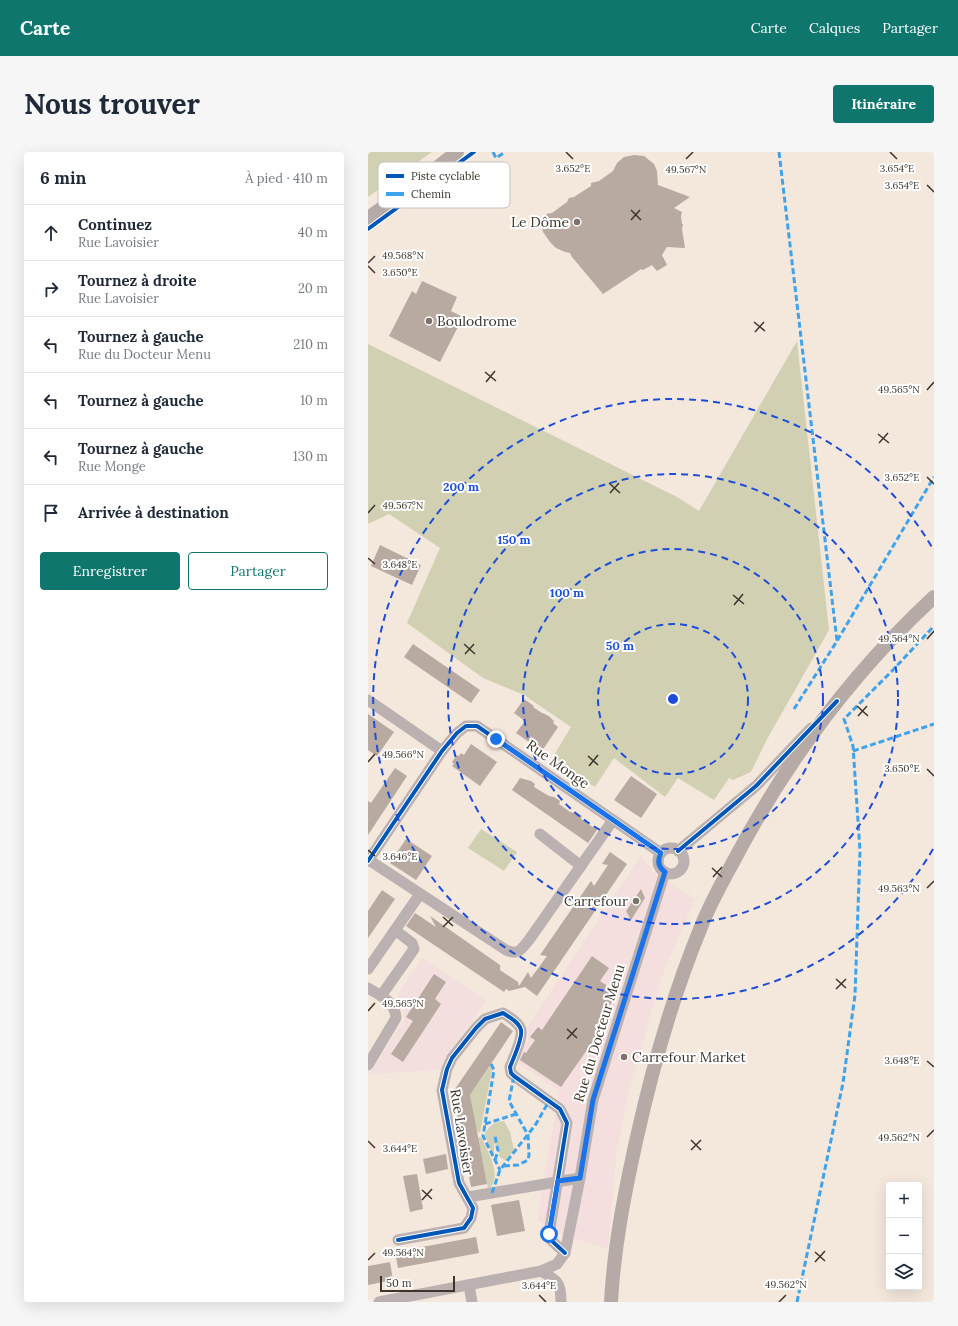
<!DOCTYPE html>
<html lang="fr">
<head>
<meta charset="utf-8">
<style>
  body { margin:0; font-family:Lora,serif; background:#f6f6f7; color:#1f2937 }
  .controls { position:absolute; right:12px; bottom:12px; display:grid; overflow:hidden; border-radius:4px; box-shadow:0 4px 16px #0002 }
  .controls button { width:36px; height:36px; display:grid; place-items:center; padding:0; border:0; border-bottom:1px solid #e0e1e3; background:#fff; color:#1f2937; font:20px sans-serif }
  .scale { position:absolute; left:12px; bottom:10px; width:75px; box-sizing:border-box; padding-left:4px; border:2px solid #3e352c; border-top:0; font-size:11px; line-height:14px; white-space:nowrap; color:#3e352c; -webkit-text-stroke:3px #fff; paint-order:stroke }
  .stop { position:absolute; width:12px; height:12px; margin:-9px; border:3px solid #1a73e8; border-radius:50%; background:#fff }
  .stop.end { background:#1a73e8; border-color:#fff; box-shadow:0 1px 4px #0008 }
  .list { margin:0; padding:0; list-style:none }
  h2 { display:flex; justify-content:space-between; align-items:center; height:52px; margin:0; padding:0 16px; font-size:17px }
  h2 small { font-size:13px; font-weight:400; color:#747a83 }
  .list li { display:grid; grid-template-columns:26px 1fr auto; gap:12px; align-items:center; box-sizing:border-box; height:56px; padding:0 16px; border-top:1px solid #e0e1e3 }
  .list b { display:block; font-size:15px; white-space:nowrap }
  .list p { margin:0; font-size:13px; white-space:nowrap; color:#747a83 }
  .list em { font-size:13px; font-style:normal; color:#747a83 }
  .actions { display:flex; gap:8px; padding:12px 16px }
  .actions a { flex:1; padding:9px 0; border:1px solid #0f766e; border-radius:4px; text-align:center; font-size:14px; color:#0f766e }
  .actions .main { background:#0f766e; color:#fff }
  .icon { flex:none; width:22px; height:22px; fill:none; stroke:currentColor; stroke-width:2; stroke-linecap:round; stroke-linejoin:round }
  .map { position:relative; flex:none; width:566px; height:1150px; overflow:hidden; border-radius:4px }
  header { display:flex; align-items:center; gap:24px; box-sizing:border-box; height:56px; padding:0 20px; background:#0f766e; color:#fff }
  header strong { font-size:19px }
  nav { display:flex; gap:22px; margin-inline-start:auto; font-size:14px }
  .intro { display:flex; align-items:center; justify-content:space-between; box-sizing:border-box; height:96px; padding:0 24px }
  h1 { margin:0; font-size:28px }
  .button { padding:10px 18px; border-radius:4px; background:#0f766e; color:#fff; font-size:14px; font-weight:700 }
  main { display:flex; gap:24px; padding:0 24px }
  aside { flex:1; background:#fff; border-radius:4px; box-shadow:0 4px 16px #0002 }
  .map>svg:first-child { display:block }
  .commercial { fill:#f4dfde }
  .education { fill:#f3dfde }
  .green { fill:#d1d0b3 }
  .building { fill:#b8a9a1 }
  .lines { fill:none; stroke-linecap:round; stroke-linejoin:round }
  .minor { stroke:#bbb1b0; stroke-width:11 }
  .major { stroke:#b5aaa6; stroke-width:14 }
  .quiet { stroke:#3fa3eb; stroke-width:3; stroke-dasharray:6 3; stroke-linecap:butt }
  .cycleway-casing { stroke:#fff; stroke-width:6 }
  .cycleway { stroke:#0057b8; stroke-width:4 }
  .route { stroke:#1a73e8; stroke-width:5 }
  .ticks { fill:none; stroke:#3e352c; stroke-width:1.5 }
  .ring { fill:none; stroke:#1d4ed8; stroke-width:2; stroke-dasharray:7 5 }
  .poi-dot { fill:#7e736a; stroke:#fff; stroke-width:1.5 }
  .labels { text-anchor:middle; stroke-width:4; stroke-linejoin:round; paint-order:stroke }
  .poi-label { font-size:14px; fill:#3e352c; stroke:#fff; text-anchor:end }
  .street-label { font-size:14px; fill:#3e352c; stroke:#fff }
  .key { fill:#fff; stroke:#c5c2c0; stroke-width:1 }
  .key-label { font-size:11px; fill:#3e352c }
  .ticks-label { font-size:10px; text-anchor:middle; fill:#3e352c; stroke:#fff; stroke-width:4; stroke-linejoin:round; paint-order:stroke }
  .centre { fill:#1d4ed8; stroke:#fff; stroke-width:2 }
  .ring-label { font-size:12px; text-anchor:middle; font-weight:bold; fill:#1d4ed8; stroke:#fff; stroke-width:4; stroke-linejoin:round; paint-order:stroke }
</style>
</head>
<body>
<header>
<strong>Carte</strong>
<nav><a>Carte</a><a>Calques</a><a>Partager</a></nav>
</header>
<div class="intro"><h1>Nous trouver</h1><a class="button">Itinéraire</a></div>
<main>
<aside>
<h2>6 min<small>À pied · 410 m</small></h2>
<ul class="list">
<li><svg class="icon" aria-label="ahead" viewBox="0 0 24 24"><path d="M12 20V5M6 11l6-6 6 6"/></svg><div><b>Continuez</b><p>Rue Lavoisier</p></div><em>40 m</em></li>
<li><svg class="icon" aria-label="right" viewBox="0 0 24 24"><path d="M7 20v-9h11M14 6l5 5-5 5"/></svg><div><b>Tournez à droite</b><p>Rue Lavoisier</p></div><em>20 m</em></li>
<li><svg class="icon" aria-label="left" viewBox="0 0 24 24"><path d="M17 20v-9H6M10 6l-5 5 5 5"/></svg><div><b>Tournez à gauche</b><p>Rue du Docteur Menu</p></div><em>210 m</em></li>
<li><svg class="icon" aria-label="left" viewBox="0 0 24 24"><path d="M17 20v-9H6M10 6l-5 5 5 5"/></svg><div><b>Tournez à gauche</b></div><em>10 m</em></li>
<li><svg class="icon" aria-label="left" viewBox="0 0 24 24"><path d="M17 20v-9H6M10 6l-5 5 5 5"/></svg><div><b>Tournez à gauche</b><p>Rue Monge</p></div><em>130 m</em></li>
<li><svg class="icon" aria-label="arrive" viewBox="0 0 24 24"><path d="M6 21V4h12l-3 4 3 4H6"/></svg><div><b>Arrivée à destination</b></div></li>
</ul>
<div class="actions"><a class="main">Enregistrer</a><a>Partager</a></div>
</aside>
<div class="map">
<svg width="566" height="1150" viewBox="0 0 566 1150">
  <rect width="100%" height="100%" fill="#f4e7dc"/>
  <polygon class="commercial" points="273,703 287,722 327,747 297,816 287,847 259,947 248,1004 240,1097 194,1083 169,1068 191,938 148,910 160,889 160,873"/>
  <polygon class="education" points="55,806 118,848 70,918 1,922 37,867 30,842"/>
  <g class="green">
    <polygon points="0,0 64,0 0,45"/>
    <polygon points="429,189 461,478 398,589 383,620 365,628 361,626 346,648 310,626 297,645 246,606 227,635 183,608 203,575 156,543 115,526 39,471 72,396 21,362 0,372 0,192 309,345 331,359"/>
    <polygon points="113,677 149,700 136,719 100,696"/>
    <polygon points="122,914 124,918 112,981 108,979 102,943"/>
    <path d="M136,969L142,980L146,998L138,1009L131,1004V994L126,992V1002L122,997L117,982C121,973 127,970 136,969Z"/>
    <path d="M111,985L114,986C120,1001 134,1022 122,1036H120L119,1032L110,987Z"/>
  </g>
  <g class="building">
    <polygon points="266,3 276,4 286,12 289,19 290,33 322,45 306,56 314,60 313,64 314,72 315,72 314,77 317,96 299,95 294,103 299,113 289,119 284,113 275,118 273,117 235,142 204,105 202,101 197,100 188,96 182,90 175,80 173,69 179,64 178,62 184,61 199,50 201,46 206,45 223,34 223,31 231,29 245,19 249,11 256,5"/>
    <polygon points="54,129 89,145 83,159 95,165 72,210 21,184 44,139 48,142"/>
    <polygon points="12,393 53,413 44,433 3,414"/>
    <polygon points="45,492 112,538 103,551 36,505"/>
    <polygon points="156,547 166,554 165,555 174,561 177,562 182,565 186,569 185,571 190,575 174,599 148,581 157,569 146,561"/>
    <polygon points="0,562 26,580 9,604 0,598"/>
    <polygon points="103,592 129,610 112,634 84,614 86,612 84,610 89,603 91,604 93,601 96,603"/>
    <polygon points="27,616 39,624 0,683 0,649 3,651"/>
    <polygon points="263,624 289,642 273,666 246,648"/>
    <polygon points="152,626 163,629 167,632 166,635 181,644 186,645 192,649 191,652 202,660 211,662 214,664 213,667 229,678 220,691 144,638"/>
    <polygon points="38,687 64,704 48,728 22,711"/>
    <polygon points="242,700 259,712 169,844 157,835 141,839 138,837 136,840 38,774 47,761 68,775 62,764 132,813 132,818 150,830 151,834 160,820 163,826 179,804 172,803 223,729 226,734 240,713 234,712"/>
    <polygon points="273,737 277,746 263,768 258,759"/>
    <polygon points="14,738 27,747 0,786 0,759"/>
    <polygon points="224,804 241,816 232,829 250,841 239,857 242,865 193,935 152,908 156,900 158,901 167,888 162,885 170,875 174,878"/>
    <polygon points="66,822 78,830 67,847 73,852 35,910 23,902 45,869 38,865"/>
    <polygon points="133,870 145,879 102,943 119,1032 103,1035 85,940"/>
    <polygon points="78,1002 80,1017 58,1022 55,1007"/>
    <polygon points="49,1022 55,1057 42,1060 35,1024"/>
    <polygon points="151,1048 157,1079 129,1084 123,1053"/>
    <polygon points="108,1085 111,1101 30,1116 27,1100"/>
    <polygon points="22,1110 25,1128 0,1133 0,1114"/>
  </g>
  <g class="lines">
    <g class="minor">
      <polyline points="0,548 74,599"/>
      <polyline points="172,682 213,714"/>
      <circle cx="303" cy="709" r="13"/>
      <polyline points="310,699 388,634 443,576"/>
      <path d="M1,708L138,798C151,804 153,797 161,788L245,668"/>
      <polyline points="0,709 74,599 89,581 98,574 109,574 293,701"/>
      <polyline points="0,817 52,742"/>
      <path d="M0,836C13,844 27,849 28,866L0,913"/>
      <polyline points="13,844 46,797 44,791 27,778"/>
      <polyline points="100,1045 212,1026"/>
      <path d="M30,1088L96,1076L103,1066L105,1056L91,1031L74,938L79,917L84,906L108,876L117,867L135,861C141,865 151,870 153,878C155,886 145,907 142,915L143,921L146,924L192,957L199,971L181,1082L184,1089L197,1101"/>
      <path d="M173,1119C190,1129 193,1130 193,1150"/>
      <polyline points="101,1133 104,1150"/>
      <polyline points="11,1150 173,1119 189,1112 197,1101 212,1026 225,948 297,720"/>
    </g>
    <g class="major">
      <polyline points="0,66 52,29 89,0"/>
      <path d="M243,1150C246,1094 257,1039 269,985C285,913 305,843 333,775C341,754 352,734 363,714C415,614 483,522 566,445"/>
    </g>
    <g class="quiet">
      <polyline points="125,0 128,6 137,0"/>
      <polyline points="411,0 469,489"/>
      <polyline points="426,557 469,489 566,325"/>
      <polyline points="485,599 566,572"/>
      <polyline points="123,912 126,918 115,984 132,1018"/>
      <polyline points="117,972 148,962"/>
      <polyline points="127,1008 130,999 127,984"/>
      <polyline points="136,1014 150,1013 160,1008 161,1003 160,983 141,949 146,924"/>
      <polyline points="124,1041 132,1018 168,972 181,949"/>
      <polyline points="429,1150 475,931 487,843 492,699 485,594 476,567 524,519 566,474"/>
    </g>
    <defs>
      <g id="cycleway">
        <polyline points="0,77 106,0"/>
        <polyline points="310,699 388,634 469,549"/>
        <polyline points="0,709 74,599 89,581 98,574 109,574 293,701"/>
        <path d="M30,1088L96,1076L103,1066L105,1056L91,1031L74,938L79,917L84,906L108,876L117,867L135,861C141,865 151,870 153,878C155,886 145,907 142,915L143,921L146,924L192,957L199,971L181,1082L184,1089L197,1101"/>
      </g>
    </defs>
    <use href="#cycleway" class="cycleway-casing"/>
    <use href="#cycleway" class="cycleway"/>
  </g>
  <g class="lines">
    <path class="route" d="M128,587L290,699L293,701C289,709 290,715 297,720L225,948L212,1026L190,1029L181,1082"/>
  </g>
  <path class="ticks" d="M198,0L205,7M522,0L529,7M318,7L325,0M559,33L566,40M263,58L273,68M263,68L272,58M0,111L7,104M0,114L7,121M386,170L397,179M387,180L396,170M117,220L128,229M118,230L127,219M559,238L566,230M510,282L521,291M511,291L520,281M559,325L566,332M241,331L252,341M242,341L251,331M0,361L7,353M0,406L7,412M365,443L376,452M366,453L375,442M559,487L566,479M96,492L107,502M97,502L106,492M489,554L500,564M490,564L499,554M220,604L230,613M0,610L7,602M221,614L230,603M559,617L566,624M0,698L7,704M344,716L354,725M345,725L354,715M559,736L566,729M75,765L85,774M75,775L85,765M468,827L478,836M468,837L478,827M0,859L7,851M199,877L209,886M199,887L209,876M559,909L566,915M559,985L566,978M323,988L333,998M0,989L7,996M323,998L333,988M54,1038L64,1047M54,1048L64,1037M447,1100L457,1109M0,1108L7,1101M447,1110L457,1099M171,1143L178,1150M411,1150L418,1143"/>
  <g class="ring">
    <circle cx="305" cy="547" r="75"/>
    <circle cx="305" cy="547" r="150"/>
    <circle cx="305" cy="547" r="225"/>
    <path d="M565 697A300 300 0 1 1 565 397"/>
  </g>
  <g class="poi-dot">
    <circle cx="209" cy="70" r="4"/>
    <circle cx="61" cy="169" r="4"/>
    <circle cx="268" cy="749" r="4"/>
    <circle cx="256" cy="905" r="4"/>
  </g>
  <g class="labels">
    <g class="poi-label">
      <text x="201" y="75">Le Dôme</text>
      <text x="69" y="174" text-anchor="start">Boulodrome</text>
      <text x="260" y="754">Carrefour</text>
      <text x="264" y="910" text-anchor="start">Carrefour Market</text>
    </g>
    <g class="street-label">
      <text transform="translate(190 612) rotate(35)" y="5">Rue Monge</text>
      <text transform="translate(231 881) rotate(-73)" y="5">Rue du Docteur Menu</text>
      <text transform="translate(94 980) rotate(81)" y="5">Rue Lavoisier</text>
    </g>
  </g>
  <rect x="10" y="10" width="132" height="46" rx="6" class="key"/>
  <rect x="18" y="22" width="18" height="4" fill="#0057b8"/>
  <rect x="18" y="40" width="18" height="4" fill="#3fa3eb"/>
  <g class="key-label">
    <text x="43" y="28">Piste cyclable</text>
    <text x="43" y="46">Chemin</text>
  </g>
  <g class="ticks-label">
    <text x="205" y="20">3.652°E</text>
    <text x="529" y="20">3.654°E</text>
    <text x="318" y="21">49.567°N</text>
    <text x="534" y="37">3.654°E</text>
    <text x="35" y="107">49.568°N</text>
    <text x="32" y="124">3.650°E</text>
    <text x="531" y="241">49.565°N</text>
    <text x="534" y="329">3.652°E</text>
    <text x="35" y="357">49.567°N</text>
    <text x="32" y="416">3.648°E</text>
    <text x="531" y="490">49.564°N</text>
    <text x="35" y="606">49.566°N</text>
    <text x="534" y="620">3.650°E</text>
    <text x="32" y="708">3.646°E</text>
    <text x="531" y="740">49.563°N</text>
    <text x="35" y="855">49.565°N</text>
    <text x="534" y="912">3.648°E</text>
    <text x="531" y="989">49.562°N</text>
    <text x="32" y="1000">3.644°E</text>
    <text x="35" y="1104">49.564°N</text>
    <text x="418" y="1136">49.562°N</text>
    <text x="171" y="1137">3.644°E</text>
  </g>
  <circle cx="305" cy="547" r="6" class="centre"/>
  <g class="ring-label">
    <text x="93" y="339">200 m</text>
    <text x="146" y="392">150 m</text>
    <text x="199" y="445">100 m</text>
    <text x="252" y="498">50 m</text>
  </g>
</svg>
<div class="controls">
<button>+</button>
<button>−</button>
<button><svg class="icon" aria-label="layers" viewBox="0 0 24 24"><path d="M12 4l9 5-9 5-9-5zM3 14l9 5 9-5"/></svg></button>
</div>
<div class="scale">50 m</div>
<div class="stop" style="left:181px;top:1082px"></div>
<div class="stop end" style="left:128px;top:587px"></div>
</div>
</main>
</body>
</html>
